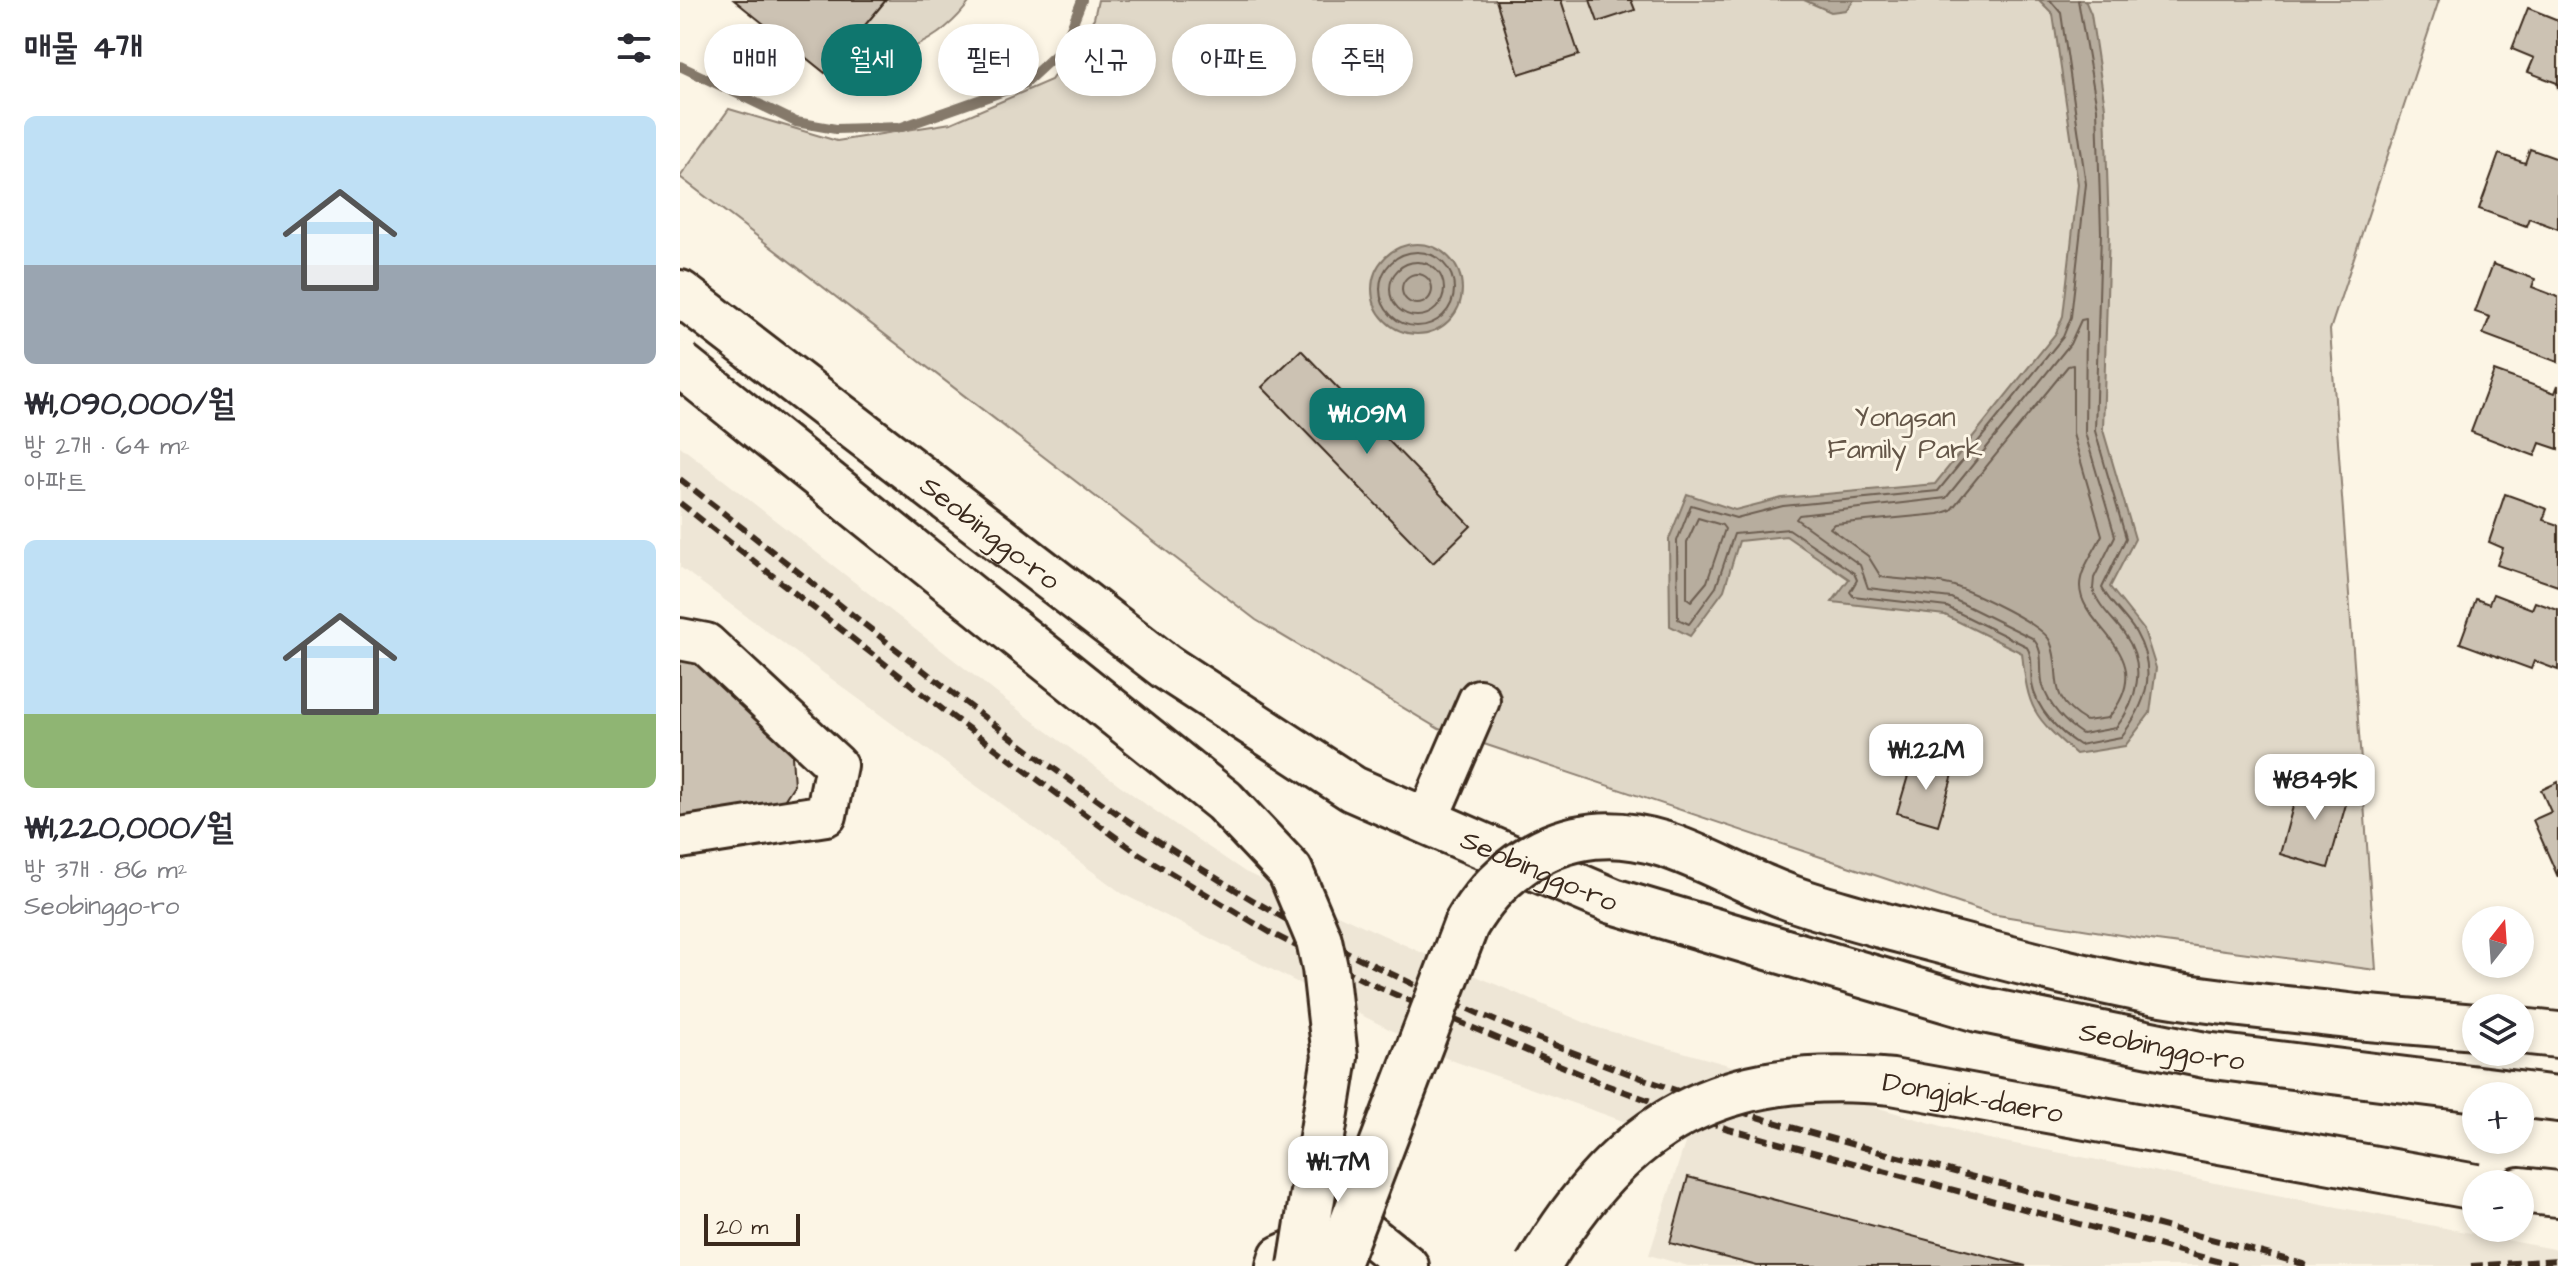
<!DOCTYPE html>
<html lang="ko">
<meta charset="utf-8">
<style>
body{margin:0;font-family:"Architects Daughter","Poor Story",sans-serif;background:#f7f7f7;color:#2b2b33;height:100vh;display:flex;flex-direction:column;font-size:30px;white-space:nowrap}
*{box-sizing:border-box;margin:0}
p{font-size:26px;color:#7c7c81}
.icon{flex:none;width:44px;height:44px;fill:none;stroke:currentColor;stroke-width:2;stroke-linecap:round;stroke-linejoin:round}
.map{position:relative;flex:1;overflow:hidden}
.details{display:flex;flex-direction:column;background:#fff;width:680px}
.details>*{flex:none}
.banner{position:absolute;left:24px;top:24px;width:760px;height:72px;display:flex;gap:16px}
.needle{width:52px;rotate:17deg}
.controls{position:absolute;left:1782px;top:906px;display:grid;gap:16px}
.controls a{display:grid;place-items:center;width:72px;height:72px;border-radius:50%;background:#fff;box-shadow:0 4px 12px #0003;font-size:40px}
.scale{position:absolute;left:24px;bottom:20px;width:96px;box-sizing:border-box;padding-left:8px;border:4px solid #3b2a1e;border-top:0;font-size:22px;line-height:28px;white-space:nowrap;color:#3b2a1e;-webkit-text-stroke:6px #fcf5e5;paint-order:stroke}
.price{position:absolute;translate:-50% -68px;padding:0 18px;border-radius:16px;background:#fff;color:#222;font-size:26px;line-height:52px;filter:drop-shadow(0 2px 4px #0008)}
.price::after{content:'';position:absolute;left:50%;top:48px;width:24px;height:18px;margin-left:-12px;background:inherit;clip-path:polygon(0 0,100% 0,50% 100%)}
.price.current{background:#0f766e;color:#fff}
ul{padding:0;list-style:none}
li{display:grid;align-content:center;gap:16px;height:424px;padding:0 24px}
li span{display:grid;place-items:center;height:248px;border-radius:12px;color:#555}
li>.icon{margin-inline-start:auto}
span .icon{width:144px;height:144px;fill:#fffc;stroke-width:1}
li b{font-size:34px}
h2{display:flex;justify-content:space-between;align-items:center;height:96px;padding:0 24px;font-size:34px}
.pill{padding:0 28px;border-radius:36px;background:#fff;box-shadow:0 4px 12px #0003;font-size:28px;line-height:72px}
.pill.current{background:#0f766e;color:#fff}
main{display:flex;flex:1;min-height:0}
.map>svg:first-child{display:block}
.built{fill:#eee6d6}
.green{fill:#e0d8c8;stroke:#8e8173;stroke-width:2}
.water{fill:#b7ad9e;stroke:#85796b;stroke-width:2}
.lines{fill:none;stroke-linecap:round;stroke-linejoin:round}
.shore{stroke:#6d5e51;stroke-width:2}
.stream{stroke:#85796b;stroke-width:10}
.building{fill:#ccc2b3;stroke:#3b2a1e;stroke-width:2}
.minor-casing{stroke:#3b2a1e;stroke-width:46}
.major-casing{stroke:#3b2a1e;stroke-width:50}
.minor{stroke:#fcf5e5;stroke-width:40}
.major{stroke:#fcf5e5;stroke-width:44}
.rail{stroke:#3b2a1e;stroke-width:6;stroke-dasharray:12 6;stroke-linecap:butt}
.major-bridge-casing{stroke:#3b2a1e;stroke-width:50;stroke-linecap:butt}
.major-bridge{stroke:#fcf5e5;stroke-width:44}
.labels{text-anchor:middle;stroke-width:6;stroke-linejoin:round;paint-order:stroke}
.park-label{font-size:28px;fill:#645648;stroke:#fcf5e5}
.street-label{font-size:28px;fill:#3b2a1e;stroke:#fcf5e5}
</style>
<main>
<section class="details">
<h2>매물 4개<svg class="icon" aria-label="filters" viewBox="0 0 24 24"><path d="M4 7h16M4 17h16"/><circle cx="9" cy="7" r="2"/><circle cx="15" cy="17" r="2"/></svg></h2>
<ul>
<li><span style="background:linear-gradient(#bfe0f5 60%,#9aa5b1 0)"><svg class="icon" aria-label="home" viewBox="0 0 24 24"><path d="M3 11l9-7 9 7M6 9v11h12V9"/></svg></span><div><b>₩1,090,000/월</b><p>방 2개 · 64 m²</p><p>아파트</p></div></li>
<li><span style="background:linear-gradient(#bfe0f5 70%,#8fb573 0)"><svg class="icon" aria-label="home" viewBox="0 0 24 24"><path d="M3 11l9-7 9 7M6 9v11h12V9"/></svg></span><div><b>₩1,220,000/월</b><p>방 3개 · 86 m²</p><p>Seobinggo-ro</p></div></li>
</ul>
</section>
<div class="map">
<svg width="1878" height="1266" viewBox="0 0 1878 1266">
<rect width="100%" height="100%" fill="#fcf5e5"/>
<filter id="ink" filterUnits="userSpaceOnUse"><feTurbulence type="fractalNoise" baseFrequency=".0125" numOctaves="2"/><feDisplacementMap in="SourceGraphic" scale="16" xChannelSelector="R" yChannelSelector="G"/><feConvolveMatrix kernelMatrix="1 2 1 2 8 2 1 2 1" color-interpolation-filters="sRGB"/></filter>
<g filter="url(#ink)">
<polygon class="built" points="0,446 333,706 468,806 565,872 738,951 915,1027 1304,1138 1878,1250 1878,1266 1008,1266 969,1255 1005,1143 768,1059 443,894 0,567"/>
<g class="green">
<path d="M206 0H291C260 44 211 63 158 58Z"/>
<polygon points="418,0 1759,0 1650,330 1696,970 1477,941 1311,914 759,729 576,620 0,177 49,109 157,141 271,123 371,80 414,18"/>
</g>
<g class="water">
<polygon points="1124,0 1174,0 1166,10 1151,12"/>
<path d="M1359 0H1405L1411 14 1425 107 1429 231 1423 430 1455 539 1430 587 1464 630 1476 668 1470 713 1445 746 1396 754C1353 716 1348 710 1342 653L1265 615 1152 602 1169 579 1106 536 1059 541 1044 590 1010 636 990 626 989 539 1007 494 1055 510 1102 498 1255 484 1376 333 1383 316 1398 184 1373 14Z"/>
<circle cx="737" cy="289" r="45"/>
</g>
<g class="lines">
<g class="shore">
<path d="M1370 0 1381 13 1406 184 1391 317 1383 337 1258 491 1103 506 1056 518 1011 505 997 541 998 619 1009 624 1036 587 1054 534 1109 529 1174 573 1177 580 1170 592 1173 596 1267 607 1346 646C1354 656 1350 671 1352 684 1356 709 1379 732 1399 745L1441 737C1466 705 1478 672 1456 633 1447 617 1431 605 1422 588L1446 538 1415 431 1421 232 1417 108 1398 0"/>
<circle cx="737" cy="289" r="37"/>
<circle cx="737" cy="289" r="27"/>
<circle cx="737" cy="289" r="15"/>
<path d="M1406 319 1405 433 1435 536 1414 578 1413 589C1418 607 1435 620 1445 635 1467 666 1457 701 1436 728L1402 734C1385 723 1369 706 1363 686 1358 669 1366 651 1352 638L1271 598 1188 588 1180 565 1116 519 1119 515 1266 498 1390 344 1401 320Z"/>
<path d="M1393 365V434L1422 535C1415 551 1400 569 1400 586 1400 629 1482 654 1428 718L1406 721C1363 696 1384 674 1370 641 1362 624 1294 593 1274 586 1252 579 1224 581 1201 577L1188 556 1150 528 1154 524 1259 514 1271 510 1388 366Z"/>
<polygon points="1018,518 1042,525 1045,529 1027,582 1011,601 1007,598 1007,542"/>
</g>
<polyline class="stream" points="0,66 116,122 156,129 222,127 344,84 383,48 402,0"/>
</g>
<g class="building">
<polygon points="54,0 206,0 145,73"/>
<polygon points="816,0 881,0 899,55 839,74"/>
<polygon points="910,0 951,0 955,10 918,22"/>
<polygon points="1848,8 1878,20 1878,89 1877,83 1848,72 1854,58 1832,49"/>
<polygon points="1850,149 1878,159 1878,229 1849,218 1846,226 1799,209 1819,154 1845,163"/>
<polygon points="1813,264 1855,279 1852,287 1878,297 1878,362 1803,334 1810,317 1795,312"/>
<polygon points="621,350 791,526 753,563 582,387"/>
<polygon points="1814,371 1875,393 1878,385 1878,449 1860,443 1855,456 1791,432"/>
<polygon points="1825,494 1867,509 1863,520 1878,525 1878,586 1817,565 1823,548 1809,542"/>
<polygon points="1813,594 1852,609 1855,602 1878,610 1878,670 1854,661 1851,669 1780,643 1796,599 1809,604"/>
<polygon points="0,654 21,655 111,741 114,785 101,805 0,820"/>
<polygon points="1233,759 1274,771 1258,825 1217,813"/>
<polygon points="1621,777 1670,790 1648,868 1600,854"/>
<polygon points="1878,782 1878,877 1853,820 1871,812 1861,790"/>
<polygon points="1008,1177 1346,1266 1077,1266 990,1243"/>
</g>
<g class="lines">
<g class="minor-casing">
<g id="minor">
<polyline points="0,639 26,644 156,765 146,815 0,838"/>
<polyline points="747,820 799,700"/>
<polyline points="597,1266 600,1256 643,1237 688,1234 728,1266"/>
</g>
</g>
<g class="major-casing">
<g id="major">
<path id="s1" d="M0 293 486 667 673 789 822 854 933 901 1298 1009 1525 1055 1878 1099"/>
<polyline points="1676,1017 1796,1027"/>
<polyline points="1840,1031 1878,1035"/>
<polyline points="1840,1190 1878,1194"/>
</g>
</g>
<use href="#minor" class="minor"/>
<use href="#major" class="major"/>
<g class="rail">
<path d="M0 479C221 650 441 842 693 965 827 1030 971 1086 1114 1128 1285 1177 1459 1218 1630 1266"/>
<polyline points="0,503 266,712 456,852 591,933 691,984 926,1085 1048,1129 1555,1266"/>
<polyline points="1791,1266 1878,1260"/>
</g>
<g class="major-bridge-casing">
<g id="major-bridge">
<polyline points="0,364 544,801 610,871 639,940 645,968 655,1057 621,1266"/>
<path d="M656 1266 786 925C813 878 858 842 914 836 976 829 1032 866 1086 888 1122 904 1163 914 1201 925 1288 948 1383 974 1471 991 1538 1004 1608 1008 1676 1017"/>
<path id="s2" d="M858 1266C944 1120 1042 1066 1212 1082L1796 1187"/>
</g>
</g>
<use href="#major-bridge" class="major-bridge"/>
</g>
</g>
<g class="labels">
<g class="park-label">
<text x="1225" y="426">Yongsan<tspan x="1225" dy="32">Family Park</tspan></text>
</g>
<g class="street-label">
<text dy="10" stroke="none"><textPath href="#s1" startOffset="392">Seobinggo-ro</textPath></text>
<text dy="10" stroke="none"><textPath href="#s1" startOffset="1040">Seobinggo-ro</textPath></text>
<text dy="10" stroke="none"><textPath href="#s1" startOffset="1688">Seobinggo-ro</textPath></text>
<text dy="10" stroke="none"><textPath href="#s2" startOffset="510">Dongjak-daero</textPath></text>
</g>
</g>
</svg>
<div class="controls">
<a><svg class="needle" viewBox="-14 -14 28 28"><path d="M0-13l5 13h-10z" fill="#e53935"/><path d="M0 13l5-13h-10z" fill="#7c7c81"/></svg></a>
<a><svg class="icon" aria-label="layers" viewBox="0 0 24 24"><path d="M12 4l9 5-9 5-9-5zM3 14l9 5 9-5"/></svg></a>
<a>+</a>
<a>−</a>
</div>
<div class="scale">20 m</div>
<b class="price current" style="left:687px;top:456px">₩1.09M</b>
<b class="price" style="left:1246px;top:792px">₩1.22M</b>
<b class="price" style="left:1635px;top:822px">₩849K</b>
<b class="price" style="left:658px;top:1204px">₩1.7M</b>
<div class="banner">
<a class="pill">매매</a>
<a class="pill current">월세</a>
<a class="pill">필터</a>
<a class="pill">신규</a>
<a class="pill">아파트</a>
<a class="pill">주택</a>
</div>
</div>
</main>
